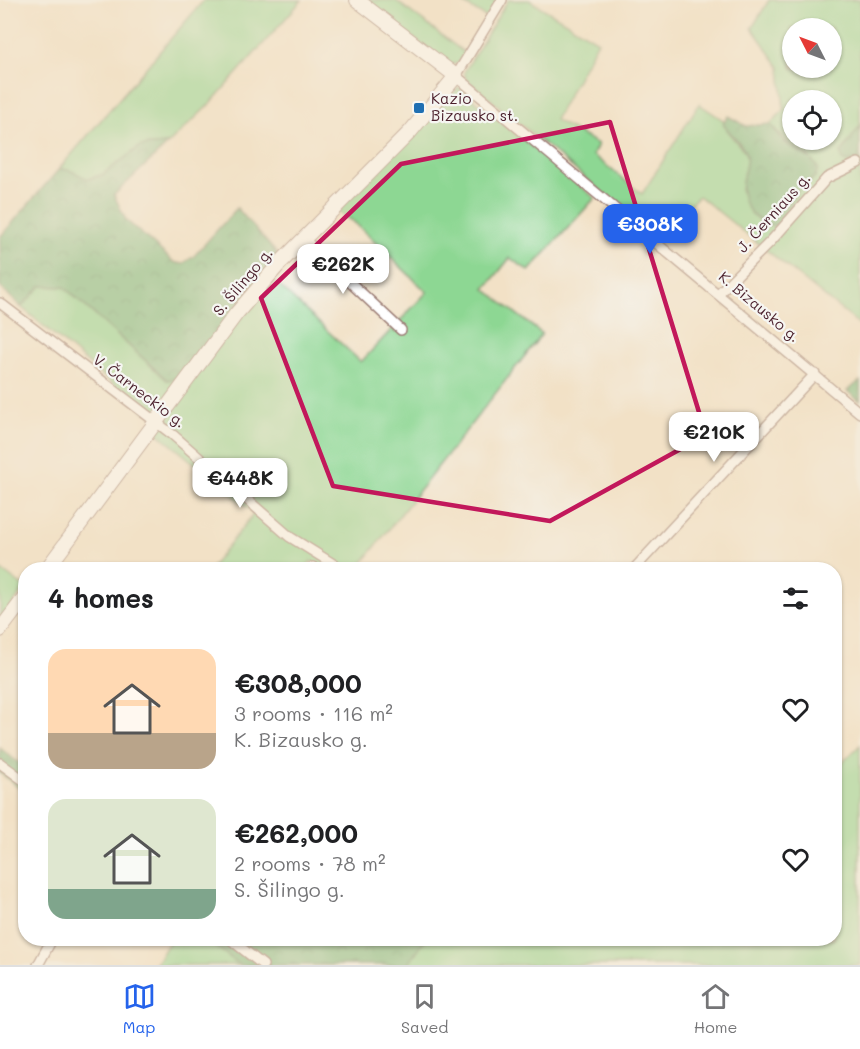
<!DOCTYPE html>
<meta charset="utf-8">
<style>
body{margin:0;font-family:Mali,sans-serif;background:#f6f6f6;color:#202124;height:100vh;display:flex;flex-direction:column;font-size:22px;white-space:nowrap}
*{box-sizing:border-box;margin:0}
p{font-size:20px;color:#757577}
.icon{flex:none;width:33px;height:33px;fill:none;stroke:currentColor;stroke-width:2;stroke-linecap:round;stroke-linejoin:round}
.map{position:relative;flex:1;overflow:hidden}
.drawer{position:absolute;left:18px;top:562px;width:824px;height:384px;display:flex;flex-direction:column;background:#fff;border-radius:24px;box-shadow:0 2px 4px #0004}
.drawer>*{flex:none}
.needle{width:39px;rotate:312deg}
.buttons{position:absolute;left:782px;top:18px;display:grid;gap:12px}
.buttons a{display:grid;place-items:center;width:60px;height:60px;border-radius:50%;background:#fff;box-shadow:0 2px 4px #0004;font-size:30px}
.price{position:absolute;translate:-50% -51px;padding:0 14px;border-radius:12px;background:#fff;color:#222;font-size:20px;line-height:39px;filter:drop-shadow(0 2px 3px #0008)}
.price::after{content:'';position:absolute;left:50%;top:36px;width:18px;height:14px;margin-left:-9px;background:inherit;clip-path:polygon(0 0,100% 0,50% 100%)}
.price.active{background:#2563eb;color:#fff}
ul{padding:0;list-style:none}
li{display:flex;align-items:center;gap:18px;height:150px;padding:0 30px}
li span{display:grid;place-items:center;flex:none;width:168px;height:120px;border-radius:18px;color:#555}
li>.icon{margin-inline-start:auto}
span .icon{width:72px;height:72px;fill:#fffc;stroke-width:1}
li b{font-size:26px}
h2{display:flex;justify-content:space-between;align-items:center;height:72px;padding:0 30px;font-size:26px}
.dock{display:flex;justify-content:space-around;align-items:center;height:84px;border-top:2px solid #e0e0e0;background:#fff;font-size:16px;color:#757577}
.dock a{display:grid;justify-items:center;gap:3px}
.dock .active{color:#2563eb}
.map>svg:first-child{display:block}
.grass{fill:#8dd793;stroke:#6c7b5f;stroke-width:1.5;fill-rule:evenodd}
.forest{fill:url(#forest-crowns);stroke:#5e6c54;stroke-width:1.5}
.lines{fill:none;stroke-linecap:round;stroke-linejoin:round}
.street-casing{stroke:#9e8078;stroke-width:12}
.secondary-casing{stroke:#9e8078;stroke-width:16}
.street{stroke:#fff;stroke-width:9}
.secondary{stroke:#fff;stroke-width:14}
.marked{fill:none;stroke:#c2185b;stroke-width:4.5;stroke-linejoin:round}
.poi-dot{fill:#1f6fb2;stroke:#f6f6f2;stroke-width:2}
.labels{text-anchor:middle;stroke-width:4.5;stroke-linejoin:round;paint-order:stroke}
.poi-label{font-size:15px;fill:#4a1f2b;stroke:#f6f6f2;text-anchor:start}
.street-label{font-size:15px;fill:#4a1f2b;stroke:#f6f6f2}
</style>
<div class="map">
<svg width="860" height="965" viewBox="0 0 860 965">
<defs>
<pattern id="forest-crowns" width="20" height="18" patternUnits="userSpaceOnUse" patternTransform="scale(1.5)"><rect width="20" height="18" fill="#72b87d"/><path d="M2 6a3 3 0 1 1 6 0M12 15a3 3 0 1 1 6 0" fill="none" stroke="#609567"/></pattern>
</defs>
<rect width="100%" height="100%" fill="#f6f6f2"/>
<filter id="ink" filterUnits="userSpaceOnUse"><feTurbulence type="fractalNoise" baseFrequency=".0167" numOctaves="2"/><feDisplacementMap in="SourceGraphic" scale="12" xChannelSelector="R" yChannelSelector="G"/><feConvolveMatrix kernelMatrix="1 2 1 2 8 2 1 2 1" color-interpolation-filters="sRGB"/></filter>
<filter id="wash" filterUnits="userSpaceOnUse"><feTurbulence type="fractalNoise" baseFrequency=".008" numOctaves="4" result="noise"/><feDisplacementMap in="SourceGraphic" scale="24" xChannelSelector="R" yChannelSelector="G"/><feGaussianBlur stdDeviation="1.35" result="paint"/><feColorMatrix in="noise" values="0 0 0 0 0 0 0 0 0 0 0 0 0 0 0 0 0 1.4 0 .05"/><feComposite in="paint" operator="in"/></filter>
<g filter="url(#wash)">
<rect width="100%" height="100%" fill="#f2e1c6"/>
<g class="grass">
<polygon points="204,0 302,0 209,105 168,144 141,146 102,175 87,179 69,170 59,169"/>
<polygon points="363,0 395,0 466,54 460,63 449,65"/>
<polygon points="458,0 497,0 487,18"/>
<path d="M508 0H529L598 41 555 120 598 144 593 155 642 194 699 104 723 120 728 132 745 152 747 159 741 189 747 203 778 225 799 188 811 181 816 173 804 154 793 149 770 124 784 110 780 67 752 28 769 0H860V126L841 153 860 159V325L699 196 655 236 466 79 464 72ZM792 28H831V68H792ZM792 100H831V140H792Z"/>
<polygon points="459,87 595,198 529,271 510,258 485,289 542,334 357,570 322,570 311,561 304,570 209,570 254,513 155,431 245,311 273,280 361,362 427,292 354,222 337,211"/>
<polygon points="41,286 64,287 167,380 181,378 155,413 146,412 21,307"/>
<polygon points="0,569 25,588 1,620 0,620"/>
<polygon points="860,745 860,965 407,965 426,939 834,939 834,771"/>
<polygon points="171,939 206,939 240,965 155,965"/>
</g>
<g class="forest">
<path d="M728 116 746 126 770 124 787 144 809 157 818 168 815 177 799 188 778 225C759 227 743 209 742 190 740 179 749 163 746 154 742 143 730 134 723 124Z"/>
<polygon points="860,126 860,159 847,162 842,160 841,153"/>
<polygon points="168,144 114,195 126,220 174,262 182,264 194,256 237,208 279,256 181,378 167,380 64,287 41,286 21,307 0,287 0,237 59,169 69,170 88,179 102,175 141,146"/>
<polygon points="860,381 860,401 847,391"/>
<polygon points="0,748 25,768 25,793 0,773"/>
<polygon points="206,939 426,939 407,965 240,965"/>
</g>
</g>
<g filter="url(#ink)">
<g class="lines">
<g class="street-casing">
<g id="street">
<polyline points="502,0 456,76 860,413"/>
<polyline points="304,239 401,330"/>
<polyline points="718,294 771,241 827,178 858,163"/>
<polyline points="0,303 173,435 290,537 343,570"/>
<polyline points="311,570 313,567"/>
<polyline points="633,570 815,374"/>
<polyline points="0,763 26,782"/>
<polyline points="230,939 263,965"/>
<polyline points="38,965 52,939"/>
</g>
</g>
<g class="secondary-casing">
<g id="secondary">
<polyline points="46,570 236,314 280,263 410,132 456,76 357,0"/>
<polyline points="0,630 26,596"/>
</g>
</g>
<use href="#street" class="street"/>
<use href="#secondary" class="secondary"/>
</g>
</g>
<path d="M0 0H860V965H0ZM610 122 706 435 550 521 333 486 261 298 401 164Z" fill="#f2e1c6" fill-opacity=".55" fill-rule="evenodd"/>
<path class="marked" d="M610 122 706 435 550 521 333 486 261 298 401 164Z"/>
<rect class="poi-dot" x="413" y="102" width="12" height="12" rx="3"/>
<g class="labels">
<g class="poi-label">
<text x="431" y="104">Kazio<tspan x="431" dy="17">Bizausko st.</tspan></text>
</g>
<g class="street-label">
<text transform="translate(774 213) rotate(-48)" y="5">J. Černiaus g.</text>
<text transform="translate(243 282) rotate(-50)" y="5">S. Šilingo g.</text>
<text transform="translate(759 307) rotate(40)" y="5">K. Bizausko g.</text>
<text transform="translate(139 391) rotate(37)" y="5">V. Čarneckio g.</text>
</g>
</g>
</svg>
<div class="buttons">
<a><svg class="needle" viewBox="-14 -14 28 28"><path d="M0-13l5 13h-10z" fill="#e53935"/><path d="M0 13l5-13h-10z" fill="#757577"/></svg></a>
<a><svg class="icon" aria-label="locate" viewBox="0 0 24 24"><circle cx="12" cy="12" r="6"/><path d="M12 2v4M12 18v4M2 12h4M18 12h4"/></svg></a>
</div>
<b class="price active" style="left:650px;top:255px">€308K</b>
<b class="price" style="left:343px;top:295px">€262K</b>
<b class="price" style="left:714px;top:463px">€210K</b>
<b class="price" style="left:240px;top:509px">€448K</b>
<section class="drawer">
<h2>4 homes<svg class="icon" aria-label="filters" viewBox="0 0 24 24"><path d="M4 7h16M4 17h16"/><circle cx="9" cy="7" r="2"/><circle cx="15" cy="17" r="2"/></svg></h2>
<ul>
<li><span style="background:linear-gradient(#ffd9b3 70%,#b9a48a 0)"><svg class="icon" aria-label="home" viewBox="0 0 24 24"><path d="M3 11l9-7 9 7M6 9v11h12V9"/></svg></span><div><b>€308,000</b><p>3 rooms · 116 m²</p><p>K. Bizausko g.</p></div><svg class="icon" aria-label="heart" viewBox="0 0 24 24"><path d="M12 20l-8-8c-3-5 5-10 8-4 3-6 11-1 8 4z"/></svg></li>
<li><span style="background:linear-gradient(#dfe7d0 75%,#7fa58c 0)"><svg class="icon" aria-label="home" viewBox="0 0 24 24"><path d="M3 11l9-7 9 7M6 9v11h12V9"/></svg></span><div><b>€262,000</b><p>2 rooms · 78 m²</p><p>S. Šilingo g.</p></div><svg class="icon" aria-label="heart" viewBox="0 0 24 24"><path d="M12 20l-8-8c-3-5 5-10 8-4 3-6 11-1 8 4z"/></svg></li>
</ul>
</section>
</div>
<nav class="dock">
<a class="active"><svg class="icon" aria-label="map" viewBox="0 0 24 24"><path d="M3 6l6-2 6 2 6-2v14l-6 2-6-2-6 2zM9 4v14M15 6v14"/></svg>Map</a>
<a><svg class="icon" aria-label="saved" viewBox="0 0 24 24"><path d="M7 4h10v16l-5-4-5 4z"/></svg>Saved</a>
<a><svg class="icon" aria-label="home" viewBox="0 0 24 24"><path d="M3 11l9-7 9 7M6 9v11h12V9"/></svg>Home</a>
</nav>
